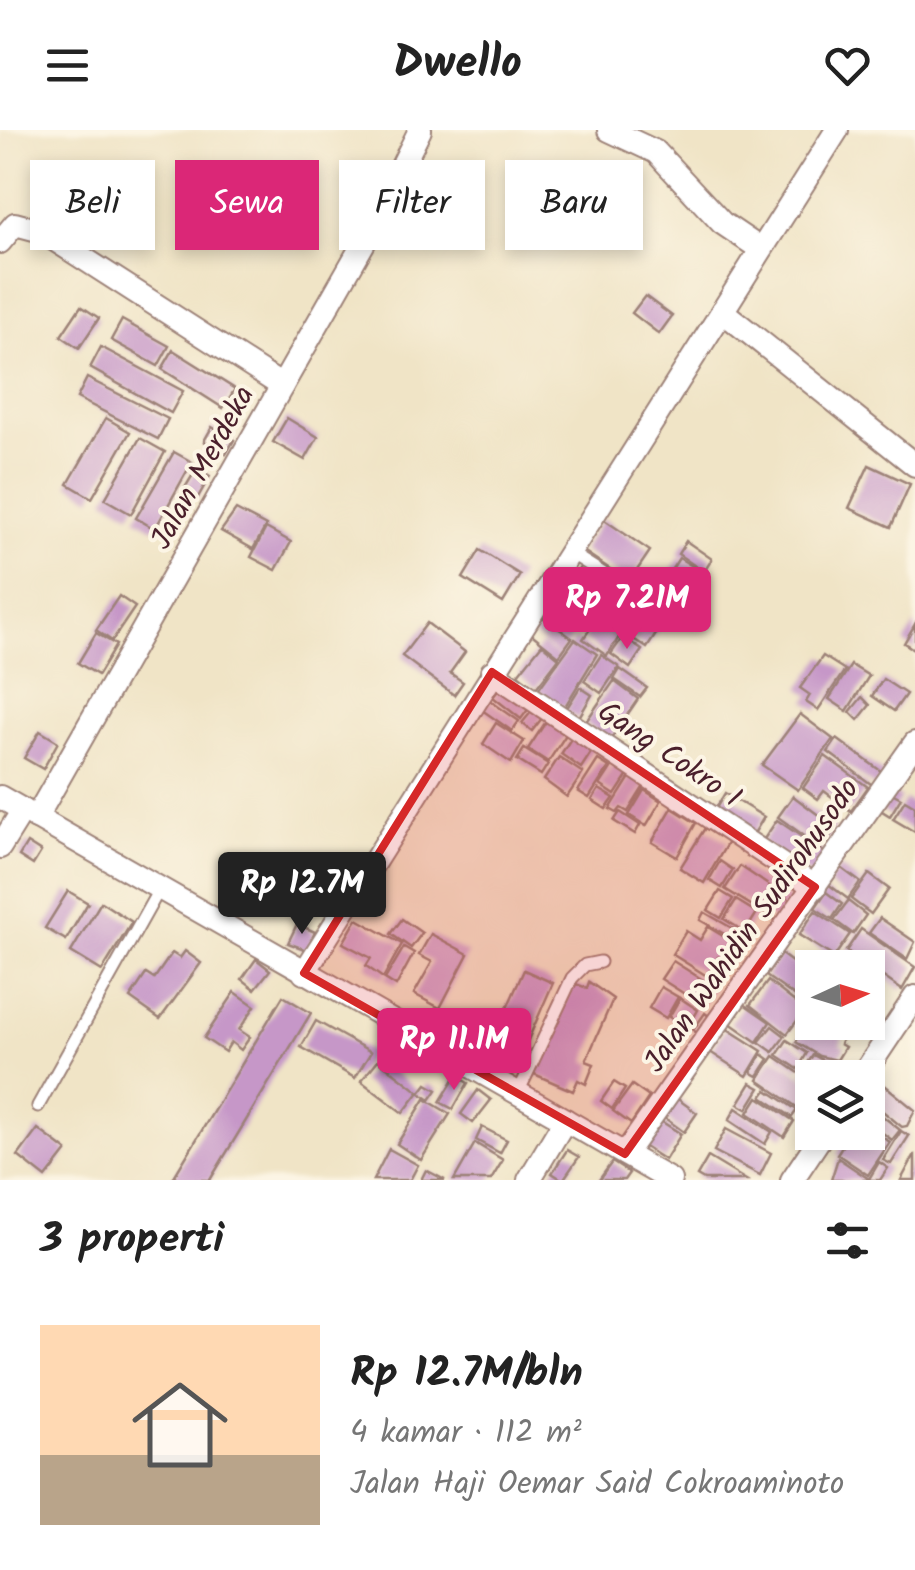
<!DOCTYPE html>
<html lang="id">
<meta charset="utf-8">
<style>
body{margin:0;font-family:Kalam,sans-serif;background:#f2f2f2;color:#222;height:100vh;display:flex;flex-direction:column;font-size:38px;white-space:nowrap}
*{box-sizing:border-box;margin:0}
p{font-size:32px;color:#767676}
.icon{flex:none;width:55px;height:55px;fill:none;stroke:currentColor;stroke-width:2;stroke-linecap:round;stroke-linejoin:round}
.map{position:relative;height:1050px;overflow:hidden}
.panel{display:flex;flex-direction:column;background:#fff;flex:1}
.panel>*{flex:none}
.hud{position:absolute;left:30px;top:30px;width:855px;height:90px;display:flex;gap:20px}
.needle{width:65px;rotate:86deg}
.controls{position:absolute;left:795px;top:820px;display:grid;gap:20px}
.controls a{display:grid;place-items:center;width:90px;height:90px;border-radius:0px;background:#fff;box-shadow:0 5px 15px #0003;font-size:50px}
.price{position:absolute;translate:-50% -85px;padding:0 22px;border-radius:10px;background:#db2777;color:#fff;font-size:32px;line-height:65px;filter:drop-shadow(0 2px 5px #0008)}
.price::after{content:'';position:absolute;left:50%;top:60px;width:30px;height:22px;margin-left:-15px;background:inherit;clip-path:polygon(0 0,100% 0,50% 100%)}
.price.current{background:#222;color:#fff}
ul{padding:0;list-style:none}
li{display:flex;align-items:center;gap:30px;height:250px;padding:0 40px}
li+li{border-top:2px solid #e0e0e0}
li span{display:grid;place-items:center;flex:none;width:280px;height:200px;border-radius:0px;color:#555}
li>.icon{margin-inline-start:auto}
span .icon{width:120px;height:120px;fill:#fffc;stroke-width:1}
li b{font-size:42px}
h2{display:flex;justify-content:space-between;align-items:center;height:120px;padding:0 40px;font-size:42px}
.chip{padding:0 35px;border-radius:0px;background:#fff;box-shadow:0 5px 15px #0003;font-size:35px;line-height:90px}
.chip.current{background:#db2777;color:#fff}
header{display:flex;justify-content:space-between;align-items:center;height:130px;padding:0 40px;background:#fff;font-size:45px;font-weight:700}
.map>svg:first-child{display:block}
.building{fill:#c697c8}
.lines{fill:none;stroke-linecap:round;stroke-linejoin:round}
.lane-casing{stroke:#9d8278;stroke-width:15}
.street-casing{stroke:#9d8278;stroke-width:26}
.lane{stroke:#fff;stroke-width:11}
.street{stroke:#fff;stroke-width:22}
.marked{fill:#d62828;fill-opacity:0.2;stroke:#d62828;stroke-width:8;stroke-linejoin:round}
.labels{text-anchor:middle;stroke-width:8;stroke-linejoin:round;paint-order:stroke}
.street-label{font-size:30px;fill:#4a1f2b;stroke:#fcf5e5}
</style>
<header><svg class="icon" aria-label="menu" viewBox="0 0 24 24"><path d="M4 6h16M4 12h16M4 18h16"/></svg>Dwello<svg class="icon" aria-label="heart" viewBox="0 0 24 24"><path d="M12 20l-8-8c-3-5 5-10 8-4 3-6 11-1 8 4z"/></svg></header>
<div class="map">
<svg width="915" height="1050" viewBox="0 0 915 1050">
<rect width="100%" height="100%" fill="#fcf5e5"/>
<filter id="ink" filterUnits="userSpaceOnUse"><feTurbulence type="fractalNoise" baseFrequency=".01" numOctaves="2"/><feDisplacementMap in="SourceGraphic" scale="20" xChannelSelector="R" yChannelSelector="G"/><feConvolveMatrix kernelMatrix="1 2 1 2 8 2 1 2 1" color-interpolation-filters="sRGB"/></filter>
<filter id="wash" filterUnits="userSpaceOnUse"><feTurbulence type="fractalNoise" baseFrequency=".0048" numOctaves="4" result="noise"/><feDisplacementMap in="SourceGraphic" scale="40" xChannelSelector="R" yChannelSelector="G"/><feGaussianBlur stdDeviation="2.25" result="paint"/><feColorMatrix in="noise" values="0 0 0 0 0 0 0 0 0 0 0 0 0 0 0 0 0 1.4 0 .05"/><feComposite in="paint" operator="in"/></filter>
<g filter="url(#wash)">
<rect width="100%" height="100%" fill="#f0e4c6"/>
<g id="blocks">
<g class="building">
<polygon points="645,166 672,186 659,204 632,183"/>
<polygon points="81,176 99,188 79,218 61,206"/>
<polygon points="122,190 169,216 158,236 111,210"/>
<polygon points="101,217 183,261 171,283 90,238"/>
<polygon points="173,220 235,259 223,278 162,239"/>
<polygon points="87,248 168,289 158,309 77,268"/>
<polygon points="106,288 130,302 92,368 68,354"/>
<polygon points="287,288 318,307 305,330 273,312"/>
<polygon points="212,297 234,310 226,324 204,311"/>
<polygon points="140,308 165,322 131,384 105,369"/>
<polygon points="174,322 192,332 155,399 136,388"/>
<polygon points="869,335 910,354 891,397 849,378"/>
<polygon points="197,338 210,346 197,369 183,361"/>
<polygon points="236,380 266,396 253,419 221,401"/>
<polygon points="603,389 650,421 629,452 582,420"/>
<polygon points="266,398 291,412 276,440 251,427"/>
<polygon points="686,411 712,429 704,442 678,424"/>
<polygon points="480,420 520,445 503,473 463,448"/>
<polygon points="679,428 699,440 681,469 661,456"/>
<polygon points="581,436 614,460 598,484 564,460"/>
<polygon points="119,466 135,477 112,511 96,500"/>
<polygon points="609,472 635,482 607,526 583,509"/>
<polygon points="663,473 674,479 666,493 656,487"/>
<polygon points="642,481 662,495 647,518 626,504"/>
<polygon points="541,486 572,508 559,526 529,502"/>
<polygon points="427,493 465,522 450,543 463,552 454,565 402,526"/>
<polygon points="915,494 915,520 904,513"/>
<polygon points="96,503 116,515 98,545 78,533"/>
<polygon points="623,507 642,520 630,538 611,524"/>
<polygon points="575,509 597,524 564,578 538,560"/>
<polygon points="542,514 559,528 536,558 518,544"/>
<polygon points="601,525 619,537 601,563 584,551"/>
<polygon points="823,526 845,540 818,580 806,572 810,565 800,558"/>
<polygon points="851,535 869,546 847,581 829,569"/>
<polygon points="620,539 647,558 640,567 614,549"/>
<polygon points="883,549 906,564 894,581 872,566"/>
<polygon points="614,551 638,569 610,610 585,593"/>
<polygon points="504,553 532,574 521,589 493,567"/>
<polygon points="580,557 592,565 578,589 565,581"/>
<polygon points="862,567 870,575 858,590 850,582"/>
<polygon points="489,570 519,591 512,601 482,580"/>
<polygon points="537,575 546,583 532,601 522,593"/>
<polygon points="800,584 833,609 798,660 762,635"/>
<polygon points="549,587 569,600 548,632 528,619"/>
<polygon points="496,593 524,611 511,633 483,614"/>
<polygon points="40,601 58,612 43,639 24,628"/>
<polygon points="574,604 594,618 581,638 561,624"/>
<polygon points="837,609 885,644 875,657 828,622"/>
<polygon points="524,619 548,634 541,645 517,630"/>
<polygon points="825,626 868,657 851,681 824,661 818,669 803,658"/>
<polygon points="559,627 583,643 567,667 544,650"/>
<polygon points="598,630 609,637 589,668 578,661"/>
<polygon points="615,632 630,642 615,665 600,655"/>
<polygon points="632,644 646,653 628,682 621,678 617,683 610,679"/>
<polygon points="599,659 614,668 606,679 592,670"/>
<polygon points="644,660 661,671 646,696 629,685"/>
<polygon points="890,662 901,668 890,686 879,679"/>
<polygon points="725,663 764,687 752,707 713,683"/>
<polygon points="793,666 836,698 821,718 778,687"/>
<polygon points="905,670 915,676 915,702 893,689"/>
<polygon points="672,678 696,693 677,727 652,712"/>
<polygon points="620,682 640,695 635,704 614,691"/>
<polygon points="777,690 827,724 812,746 762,712"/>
<polygon points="705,698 728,712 704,753 680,738"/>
<polygon points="27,713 41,722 33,735 19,726"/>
<polygon points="720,731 733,740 722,758 709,750"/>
<polygon points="740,736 792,771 779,792 765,784 774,770 764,783 725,759"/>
<polygon points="840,737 860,752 848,769 828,754"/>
<polygon points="869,744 889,759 871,784 851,769"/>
<polygon points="68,761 88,773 66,810 45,798"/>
<polygon points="720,761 733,769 721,788 708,780"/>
<polygon points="826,762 842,774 832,789 815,778"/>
<polygon points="736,770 757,783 745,802 724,789"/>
<polygon points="848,771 866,785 853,804 834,790"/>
<polygon points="101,772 132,792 102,841 71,822"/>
<polygon points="815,781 850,804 834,827 799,805"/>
<polygon points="704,782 744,805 740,813 700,790"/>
<polygon points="880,788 915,812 907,829 869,803"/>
<polygon points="357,789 402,814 383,848 366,836 371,828 343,813"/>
<polygon points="402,789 422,803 411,818 391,804"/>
<polygon points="297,794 315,802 307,820 288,813"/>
<polygon points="708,797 741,817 731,835 718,827 707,846 672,824 686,801 700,810"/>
<polygon points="861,799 915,837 902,860 846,821"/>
<polygon points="431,804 468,824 440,878 414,864 432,832 419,825"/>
<polygon points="404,817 414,823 396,856 385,849"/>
<polygon points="185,821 201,833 160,889 130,868 146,844 154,849 172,823 180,828"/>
<polygon points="781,824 812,847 812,868 807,875 766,846"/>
<polygon points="256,829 270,840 255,859 242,849"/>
<polygon points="673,831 714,857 702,875 661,849"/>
<polygon points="524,840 553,853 528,910 499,896"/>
<polygon points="768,851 805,880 787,904 750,875"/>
<polygon points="589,852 613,869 586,931 594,934 586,954 578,950 573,961 532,943 573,853 587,858"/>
<polygon points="661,857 678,867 666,888 649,878"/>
<polygon points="235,862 255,876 239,900 250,907 241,920 231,912 225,922 204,908"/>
<polygon points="283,866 311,883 210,1050 172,1050"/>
<polygon points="680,868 698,880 688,898 669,887"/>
<polygon points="744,874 770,892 757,912 730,893"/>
<polygon points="705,883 715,891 702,907 693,900"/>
<polygon points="812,883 812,892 839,892 834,902 843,908 840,914 845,917 837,930 819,926 796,912"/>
<polygon points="316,891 371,922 355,948 301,917"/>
<polygon points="772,896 785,906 773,922 759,912"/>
<polygon points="726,898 762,921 747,946 710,922"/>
<polygon points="787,910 807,923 798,939 777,925"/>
<polygon points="762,924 769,929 758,946 751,942"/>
<polygon points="813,925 837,938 833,944 838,948 812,949 802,942"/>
<polygon points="774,926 812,952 812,962 801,980 758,950"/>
<polygon points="378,930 419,962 403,983 361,951"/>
<polygon points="456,946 468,953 453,979 440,972"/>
<polygon points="614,952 625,959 612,979 601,971"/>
<polygon points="881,952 915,980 907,996 902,997 868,969"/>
<polygon points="751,953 760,958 747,979 738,974"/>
<polygon points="427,954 437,960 430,970 420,963"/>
<polygon points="632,955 649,967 631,994 613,981"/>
<polygon points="478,960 491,970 473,993 461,984"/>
<polygon points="767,960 797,980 792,987 762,967"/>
<polygon points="675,967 697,983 684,1002 662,986"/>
<polygon points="758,967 794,991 784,1007 748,983"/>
<polygon points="425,969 450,984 421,1030 397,1014"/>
<polygon points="736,978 772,1002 765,1014 729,990"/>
<polygon points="880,984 900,1000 892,1010 872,995"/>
<polygon points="656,988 681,1004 665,1030 640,1014"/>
<polygon points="482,997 507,1010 500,1023 476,1010"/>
<polygon points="38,999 67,1021 46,1048 18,1026"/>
<polygon points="726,999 771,1023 760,1045 714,1021"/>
<polygon points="871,1000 890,1012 868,1045 837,1024 849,1005 862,1013"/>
<polygon points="901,1001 909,1006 891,1034 883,1030"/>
<polygon points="475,1013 503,1030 491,1050 454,1050"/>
<polygon points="389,1019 418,1035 410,1050 373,1050"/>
<polygon points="567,1020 579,1027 563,1050 552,1043"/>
<polygon points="915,1024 915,1050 901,1050"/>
<polygon points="708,1027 746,1050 704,1050 697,1046"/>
<polygon points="838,1028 869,1049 879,1032 888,1038 880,1050 831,1050"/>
<polygon points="612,1032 629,1043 624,1050 599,1050"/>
<polygon points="426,1040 445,1050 421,1050"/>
</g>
</g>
</g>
<g filter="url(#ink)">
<use href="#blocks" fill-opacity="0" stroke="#9d8278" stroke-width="2.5"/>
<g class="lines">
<g class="lane-casing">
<g id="lane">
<polyline points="569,422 656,477"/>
<polyline points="518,963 572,848 585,835 600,832"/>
<polyline points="38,976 160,758"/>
</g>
</g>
<g class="street-casing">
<g id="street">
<polyline points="609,0 656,22 722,93 759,118"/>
<polyline points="0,112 15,94 41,101 282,256 36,688"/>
<polyline points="722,181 915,335"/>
<polyline points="282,256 366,109 420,0"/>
<polyline points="492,542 815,757"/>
<polyline points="0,667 670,1050"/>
<polyline points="0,717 23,680"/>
<polyline points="304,843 837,0"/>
<polyline points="861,948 915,867"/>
<polyline points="625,1024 915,613"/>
<polyline points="529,1050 565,990"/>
<polyline points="792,1050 824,1002"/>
</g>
</g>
<use href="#lane" class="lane"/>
<use href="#street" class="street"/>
</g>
</g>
<path class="marked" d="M492 542 815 757 625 1024 304 843Z"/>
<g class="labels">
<g class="street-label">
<text transform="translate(202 337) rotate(-61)" y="10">Jalan Merdeka</text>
<text transform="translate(670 624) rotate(34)" y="10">Gang Cokro I</text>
<text transform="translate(751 795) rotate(-55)" y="10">Jalan Wahidin Sudirohusodo</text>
</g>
</g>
</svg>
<div class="controls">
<a><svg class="needle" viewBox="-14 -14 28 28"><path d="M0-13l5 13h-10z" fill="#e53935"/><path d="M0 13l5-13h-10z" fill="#767676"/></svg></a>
<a><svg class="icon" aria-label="layers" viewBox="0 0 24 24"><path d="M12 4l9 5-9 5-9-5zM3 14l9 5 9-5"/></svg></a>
</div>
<b class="price" style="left:627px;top:522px">Rp 7.21M</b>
<b class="price current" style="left:302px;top:807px">Rp 12.7M</b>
<b class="price" style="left:454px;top:963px">Rp 11.1M</b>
<div class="hud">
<a class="chip">Beli</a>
<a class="chip current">Sewa</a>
<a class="chip">Filter</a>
<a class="chip">Baru</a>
</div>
</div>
<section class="panel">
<h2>3 properti<svg class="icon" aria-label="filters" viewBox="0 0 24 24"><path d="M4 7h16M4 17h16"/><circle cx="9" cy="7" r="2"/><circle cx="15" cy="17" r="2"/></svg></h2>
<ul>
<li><span style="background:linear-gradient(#ffd9b3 65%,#b9a48a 0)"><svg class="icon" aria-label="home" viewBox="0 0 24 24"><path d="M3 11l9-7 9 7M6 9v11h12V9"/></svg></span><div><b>Rp 12.7M/bln</b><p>4 kamar · 112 m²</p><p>Jalan Haji Oemar Said Cokroaminoto</p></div></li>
</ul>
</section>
